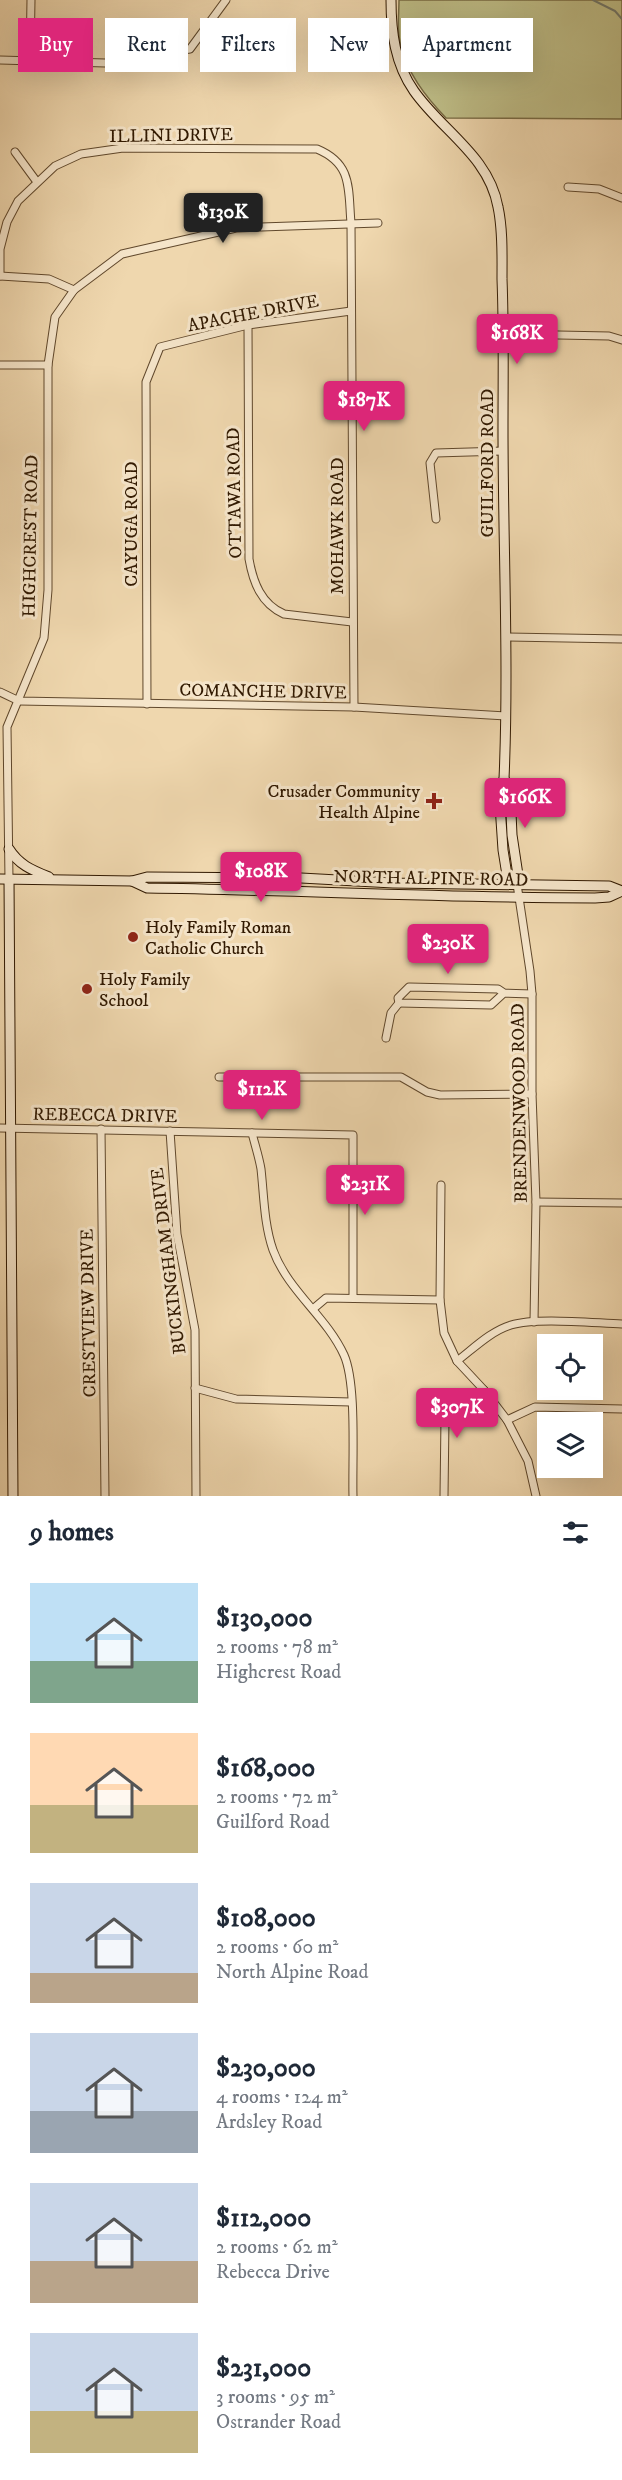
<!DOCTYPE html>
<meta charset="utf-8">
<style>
body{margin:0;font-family:"IM FELL DW Pica",serif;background:#f2f2f3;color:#1f2937;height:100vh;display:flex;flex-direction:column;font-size:22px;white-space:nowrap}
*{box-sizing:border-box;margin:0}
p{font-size:20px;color:#747a83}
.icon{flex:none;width:33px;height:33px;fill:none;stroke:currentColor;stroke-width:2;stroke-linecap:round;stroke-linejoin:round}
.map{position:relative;height:1496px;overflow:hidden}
.panel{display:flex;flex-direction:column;background:#fff;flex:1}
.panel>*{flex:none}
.hud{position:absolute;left:18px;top:18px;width:586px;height:54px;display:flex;gap:12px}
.buttons{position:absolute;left:537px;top:1334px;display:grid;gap:12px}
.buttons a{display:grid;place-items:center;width:66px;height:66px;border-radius:0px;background:#fff;box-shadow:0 6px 24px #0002;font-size:30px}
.price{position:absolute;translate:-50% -51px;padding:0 14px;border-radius:6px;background:#db2777;color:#fff;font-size:20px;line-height:39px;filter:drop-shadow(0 2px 3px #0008)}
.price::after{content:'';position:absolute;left:50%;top:36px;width:18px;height:14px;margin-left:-9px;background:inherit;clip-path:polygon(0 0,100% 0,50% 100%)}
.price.current{background:#222;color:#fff}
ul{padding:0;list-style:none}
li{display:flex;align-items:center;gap:18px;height:150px;padding:0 30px}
li span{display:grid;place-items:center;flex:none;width:168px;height:120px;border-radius:0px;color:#555}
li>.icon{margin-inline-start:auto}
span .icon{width:72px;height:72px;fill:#fffc;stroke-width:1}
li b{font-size:26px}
h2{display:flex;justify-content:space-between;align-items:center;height:72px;padding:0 30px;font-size:26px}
.chip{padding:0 21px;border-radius:0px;background:#fff;box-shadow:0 6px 24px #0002;font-size:21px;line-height:54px}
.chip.current{background:#db2777;color:#fff}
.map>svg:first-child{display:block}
.green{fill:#bebd87;stroke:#786b44;stroke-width:1.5}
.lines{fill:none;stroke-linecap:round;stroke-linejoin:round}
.stream{stroke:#71786b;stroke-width:2}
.street-casing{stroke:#60482c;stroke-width:9}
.secondary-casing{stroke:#311901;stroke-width:11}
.street{stroke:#f5e5ca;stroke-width:7}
.secondary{stroke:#f5e5ca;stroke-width:9}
.poi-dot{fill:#8f2418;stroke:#f5e5ca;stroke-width:2}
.labels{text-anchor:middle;stroke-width:6;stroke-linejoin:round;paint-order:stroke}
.street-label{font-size:18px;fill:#311901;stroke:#f5e5ca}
.poi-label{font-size:18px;fill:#311901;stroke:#f5e5ca;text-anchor:start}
</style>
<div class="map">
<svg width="622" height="1496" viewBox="0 0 622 1496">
<rect width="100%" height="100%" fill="#efd7ae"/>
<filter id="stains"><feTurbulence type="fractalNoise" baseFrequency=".00333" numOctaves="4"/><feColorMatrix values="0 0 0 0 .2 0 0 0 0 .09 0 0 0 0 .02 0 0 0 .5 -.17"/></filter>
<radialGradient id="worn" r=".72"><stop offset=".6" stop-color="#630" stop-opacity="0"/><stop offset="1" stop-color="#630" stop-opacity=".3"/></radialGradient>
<path class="green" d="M399 0H622V119L446 118C426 97 406 72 400 42 397 29 399 13 399 0Z"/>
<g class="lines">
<polyline class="stream" points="593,0 615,11 622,19"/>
<g class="street-casing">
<g id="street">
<polyline points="0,60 140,64 170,52 190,49 226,0"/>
<polyline points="30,60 31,0"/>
<polyline points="15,152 37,182"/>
<polyline points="568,187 599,189 622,198"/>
<path d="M0 276V249L7 222 18 201 55 166 81 154 123 148 317 149C353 164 348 189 351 223L354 707"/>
<polyline points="0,276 49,279 74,290"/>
<path d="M248 325 249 559C253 582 261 604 284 614L352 622"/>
<polyline points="503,334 609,336 622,340"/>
<polyline points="0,365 48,365"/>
<polyline points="436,519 430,463 436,453 503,451"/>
<polyline points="507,637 622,639"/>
<polyline points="0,692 19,701 354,707 506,716"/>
<polyline points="147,704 146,382 160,347 248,325 351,311"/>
<polyline points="9,879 7,727 44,638 48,590 48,365 55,317 74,290 122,254 236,228 378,223"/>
<polyline points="517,884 530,971 532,994 532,1094 536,1202 534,1322"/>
<polyline points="504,993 491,1005 399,1003 398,998 409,987 498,989 504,993 532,994"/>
<polyline points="386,1038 391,1013 399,1003"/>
<polyline points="219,1077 401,1077 427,1092 440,1095 532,1094"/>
<polyline points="0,1128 353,1135 353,1298"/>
<polyline points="101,1129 105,1496"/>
<polyline points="170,1131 177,1234 195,1330 196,1496"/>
<path d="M252 1133C255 1145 259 1157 261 1169 264 1196 264 1224 273 1250 288 1291 326 1316 344 1355 357 1384 352 1461 353 1496"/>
<polyline points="441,1185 440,1300 444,1333 457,1361 484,1390 507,1420 528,1461 536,1496"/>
<polyline points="536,1202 622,1203"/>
<polyline points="313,1309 326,1298 440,1300"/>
<path d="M457 1361C474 1348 491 1331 511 1325 536 1317 593 1323 622 1324"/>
<polyline points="195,1388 236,1399 351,1402"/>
<polyline points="507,1420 535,1407 622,1409"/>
<polyline points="444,1496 445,1418 484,1390"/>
</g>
</g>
<g class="secondary-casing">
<g id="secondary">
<path d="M391 0C391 32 395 64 414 91 442 131 489 156 498 207 503 230 502 256 502 279 504 329 503 379 503 429 503 546 509 663 504 779L499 790 503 850 507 875 517 884"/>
<polyline points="504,779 510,790 512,835 518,875 517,884"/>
<path d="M9 849C19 865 32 870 49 877"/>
<polyline points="0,879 132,881 147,877 301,878 393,883 609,886 622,891"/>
<polyline points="9,879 13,1496"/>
<path d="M132 881 147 888C296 890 446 898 595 898L609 897 622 891"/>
</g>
</g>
<use href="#street" class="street"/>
<use href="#secondary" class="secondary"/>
</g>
<g class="poi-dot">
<path d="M431 792h6v6h6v6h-6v6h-6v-6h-6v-6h6z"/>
<circle cx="133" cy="937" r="6"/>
<circle cx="87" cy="989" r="6"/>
</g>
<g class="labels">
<g class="street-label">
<text transform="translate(171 135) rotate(-1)" y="6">ILLINI DRIVE</text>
<text transform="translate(253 313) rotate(-11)" y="6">APACHE DRIVE</text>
<text transform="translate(487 463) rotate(-90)" y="6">GUILFORD ROAD</text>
<text transform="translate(234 493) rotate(-91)" y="6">OTTAWA ROAD</text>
<text transform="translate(131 524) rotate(-90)" y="6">CAYUGA ROAD</text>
<text transform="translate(337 526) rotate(-90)" y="6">MOHAWK ROAD</text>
<text transform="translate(30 536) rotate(-89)" y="6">HIGHCREST ROAD</text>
<text transform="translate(263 691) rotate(1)" y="6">COMANCHE DRIVE</text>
<text transform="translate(431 878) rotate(1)" y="6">NORTH ALPINE ROAD</text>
<text transform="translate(519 1103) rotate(-91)" y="6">BRENDENWOOD ROAD</text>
<text transform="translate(105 1115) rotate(1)" y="6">REBECCA DRIVE</text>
<text transform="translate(168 1261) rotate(-97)" y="6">BUCKINGHAM DRIVE</text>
<text transform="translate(88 1313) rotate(-91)" y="6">CRESTVIEW DRIVE</text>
</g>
<g class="poi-label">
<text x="420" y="797" text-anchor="end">Crusader Community<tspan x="420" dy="21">Health Alpine</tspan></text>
<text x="145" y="933">Holy Family Roman<tspan x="145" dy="21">Catholic Church</tspan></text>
<text x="99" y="985">Holy Family<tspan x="99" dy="21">School</tspan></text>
</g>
</g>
<rect width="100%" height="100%" filter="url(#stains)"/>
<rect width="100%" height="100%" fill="url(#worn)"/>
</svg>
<div class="buttons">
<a><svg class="icon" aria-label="locate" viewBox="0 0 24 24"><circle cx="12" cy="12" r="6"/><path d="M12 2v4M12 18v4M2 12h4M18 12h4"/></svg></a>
<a><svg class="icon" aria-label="layers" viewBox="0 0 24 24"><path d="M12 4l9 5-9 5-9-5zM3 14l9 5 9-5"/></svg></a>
</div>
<b class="price current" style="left:223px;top:244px">$130K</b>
<b class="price" style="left:517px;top:365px">$168K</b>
<b class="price" style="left:364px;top:432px">$187K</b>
<b class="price" style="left:525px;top:829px">$166K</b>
<b class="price" style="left:261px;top:903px">$108K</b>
<b class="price" style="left:448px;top:975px">$230K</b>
<b class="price" style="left:262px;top:1121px">$112K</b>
<b class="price" style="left:365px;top:1216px">$231K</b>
<b class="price" style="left:457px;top:1439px">$307K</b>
<div class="hud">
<a class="chip current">Buy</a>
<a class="chip">Rent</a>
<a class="chip">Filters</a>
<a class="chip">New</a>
<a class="chip">Apartment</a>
</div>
</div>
<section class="panel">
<h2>9 homes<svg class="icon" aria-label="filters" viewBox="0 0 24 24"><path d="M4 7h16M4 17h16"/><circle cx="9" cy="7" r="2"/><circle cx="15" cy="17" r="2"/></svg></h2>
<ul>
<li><span style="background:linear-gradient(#bfe0f5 65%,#7fa58c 0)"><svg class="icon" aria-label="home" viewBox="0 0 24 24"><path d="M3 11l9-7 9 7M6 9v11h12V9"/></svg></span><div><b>$130,000</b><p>2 rooms · 78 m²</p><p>Highcrest Road</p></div></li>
<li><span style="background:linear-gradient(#ffd9b3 60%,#c2b280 0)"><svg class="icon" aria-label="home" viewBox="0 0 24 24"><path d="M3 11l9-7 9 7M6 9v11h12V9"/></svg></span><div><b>$168,000</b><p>2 rooms · 72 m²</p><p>Guilford Road</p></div></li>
<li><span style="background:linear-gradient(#c9d6e8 75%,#b9a48a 0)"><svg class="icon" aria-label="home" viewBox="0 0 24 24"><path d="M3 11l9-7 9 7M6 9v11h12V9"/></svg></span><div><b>$108,000</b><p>2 rooms · 60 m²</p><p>North Alpine Road</p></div></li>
<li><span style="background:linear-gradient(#c9d6e8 65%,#9aa5b1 0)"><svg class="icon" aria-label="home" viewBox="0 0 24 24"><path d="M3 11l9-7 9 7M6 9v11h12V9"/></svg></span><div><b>$230,000</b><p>4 rooms · 124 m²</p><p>Ardsley Road</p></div></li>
<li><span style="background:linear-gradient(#c9d6e8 65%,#b9a48a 0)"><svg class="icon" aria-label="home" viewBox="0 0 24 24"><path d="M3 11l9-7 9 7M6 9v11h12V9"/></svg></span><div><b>$112,000</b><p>2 rooms · 62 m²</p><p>Rebecca Drive</p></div></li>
<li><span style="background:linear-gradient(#c9d6e8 65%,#c2b280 0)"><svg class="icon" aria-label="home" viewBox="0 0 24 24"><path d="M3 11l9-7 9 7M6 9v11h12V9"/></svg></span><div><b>$231,000</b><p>3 rooms · 95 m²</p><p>Ostrander Road</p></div></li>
</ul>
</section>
